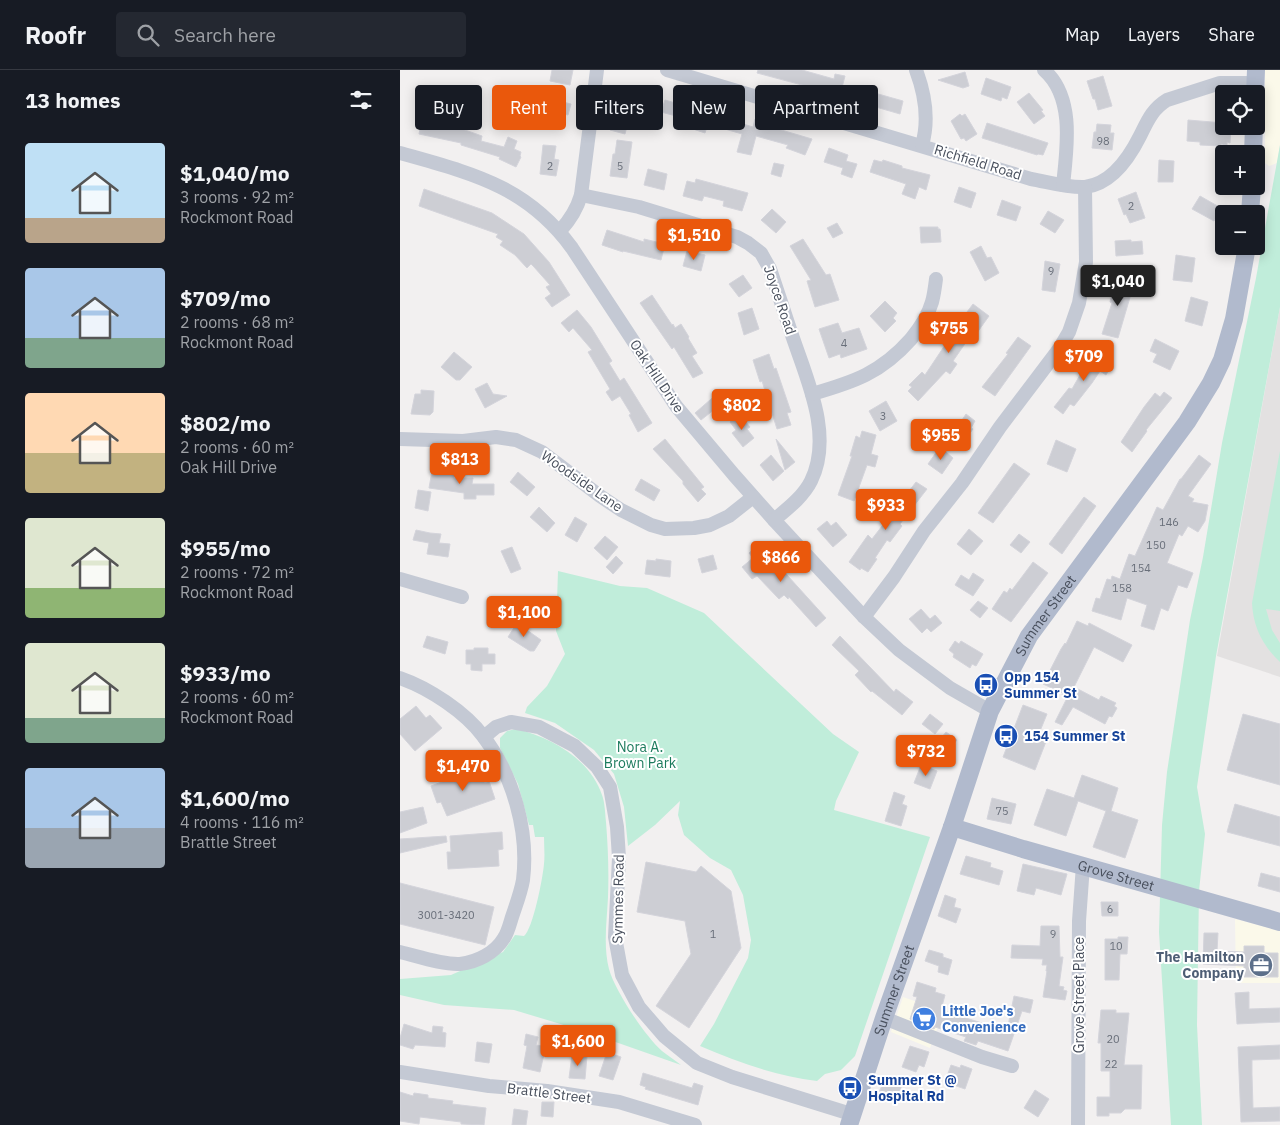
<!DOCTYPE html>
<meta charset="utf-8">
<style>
body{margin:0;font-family:"IBM Plex Sans",sans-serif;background:#242831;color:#f1f3f6;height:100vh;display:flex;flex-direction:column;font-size:19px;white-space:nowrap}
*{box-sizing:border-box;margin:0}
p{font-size:16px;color:#9ea1a6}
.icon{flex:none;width:28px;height:28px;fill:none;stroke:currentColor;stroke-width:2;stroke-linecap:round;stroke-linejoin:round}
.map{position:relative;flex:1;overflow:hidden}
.details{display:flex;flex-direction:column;background:#171b24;width:400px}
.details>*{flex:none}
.hud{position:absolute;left:15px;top:15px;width:475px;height:45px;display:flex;gap:10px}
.fabs{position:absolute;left:815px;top:15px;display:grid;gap:10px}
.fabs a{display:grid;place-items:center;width:50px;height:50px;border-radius:5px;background:#171b24;box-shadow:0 2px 12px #0003;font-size:25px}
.price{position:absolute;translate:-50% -42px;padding:0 11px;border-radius:5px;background:#ea580c;color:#fff;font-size:16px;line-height:32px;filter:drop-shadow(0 1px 2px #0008)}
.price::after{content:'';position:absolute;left:50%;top:30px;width:15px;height:11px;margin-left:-8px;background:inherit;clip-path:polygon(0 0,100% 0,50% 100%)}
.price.current{background:#222;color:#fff}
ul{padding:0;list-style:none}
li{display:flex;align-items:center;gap:15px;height:125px;padding:0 25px}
li span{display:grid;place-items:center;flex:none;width:140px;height:100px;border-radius:5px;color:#555}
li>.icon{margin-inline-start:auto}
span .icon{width:60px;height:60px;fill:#fffc;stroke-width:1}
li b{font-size:21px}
h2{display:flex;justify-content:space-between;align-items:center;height:60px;padding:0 25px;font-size:21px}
.tag{padding:0 18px;border-radius:5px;background:#171b24;box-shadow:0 2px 12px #0003;font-size:18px;line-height:45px}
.tag.current{background:#ea580c;color:#fff}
header{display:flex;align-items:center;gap:30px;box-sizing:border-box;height:70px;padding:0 25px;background:#171b24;border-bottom:1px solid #363941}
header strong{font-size:24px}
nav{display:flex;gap:28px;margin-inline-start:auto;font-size:18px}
.search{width:350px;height:45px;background:#242831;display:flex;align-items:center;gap:12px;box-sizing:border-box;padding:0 18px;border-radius:5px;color:#9ea1a6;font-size:19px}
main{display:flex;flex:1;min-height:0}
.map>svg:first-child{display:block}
.commercial{fill:#fbf9ea}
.education{fill:#e3e1e1}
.green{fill:#c0edda}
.building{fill:#cdced4;stroke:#d4d4db}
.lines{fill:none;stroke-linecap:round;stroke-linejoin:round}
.minor{stroke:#c4c9d4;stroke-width:14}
.major{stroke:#b1bacd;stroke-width:18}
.labels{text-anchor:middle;stroke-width:4;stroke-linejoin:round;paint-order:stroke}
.number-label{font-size:11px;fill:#696f7a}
.street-label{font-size:14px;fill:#484f5c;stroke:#fff}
.transit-label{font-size:14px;font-weight:bold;fill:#164399;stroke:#fff;text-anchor:start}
.park-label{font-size:14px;fill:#1c7b5d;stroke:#fff}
.service-label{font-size:14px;font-weight:bold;fill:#4e5e75;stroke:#fff;text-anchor:end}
.shop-label{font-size:14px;font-weight:bold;fill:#366cbe;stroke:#fff;text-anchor:start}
</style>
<header>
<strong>Roofr</strong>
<div class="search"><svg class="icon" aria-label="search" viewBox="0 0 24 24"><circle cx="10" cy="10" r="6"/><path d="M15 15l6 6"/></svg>Search here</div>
<nav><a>Map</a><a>Layers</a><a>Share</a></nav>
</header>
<main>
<section class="details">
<h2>13 homes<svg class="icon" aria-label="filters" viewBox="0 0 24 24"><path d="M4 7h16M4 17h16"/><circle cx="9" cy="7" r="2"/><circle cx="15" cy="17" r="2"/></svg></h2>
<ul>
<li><span style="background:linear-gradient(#bfe0f5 75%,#b9a48a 0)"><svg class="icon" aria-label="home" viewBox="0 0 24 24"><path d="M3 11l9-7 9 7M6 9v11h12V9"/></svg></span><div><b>$1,040/mo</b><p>3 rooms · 92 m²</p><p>Rockmont Road</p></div></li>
<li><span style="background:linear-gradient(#a9c7e8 70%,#7fa58c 0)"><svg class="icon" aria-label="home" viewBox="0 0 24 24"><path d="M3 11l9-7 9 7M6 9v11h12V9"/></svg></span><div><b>$709/mo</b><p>2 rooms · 68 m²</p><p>Rockmont Road</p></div></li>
<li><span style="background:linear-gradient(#ffd9b3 60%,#c2b280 0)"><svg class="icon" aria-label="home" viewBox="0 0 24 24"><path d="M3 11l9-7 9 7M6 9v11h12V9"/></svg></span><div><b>$802/mo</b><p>2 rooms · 60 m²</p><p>Oak Hill Drive</p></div></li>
<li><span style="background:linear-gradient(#dfe7d0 70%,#8fb573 0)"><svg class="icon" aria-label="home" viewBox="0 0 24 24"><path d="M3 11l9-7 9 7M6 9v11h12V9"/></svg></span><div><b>$955/mo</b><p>2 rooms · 72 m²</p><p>Rockmont Road</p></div></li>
<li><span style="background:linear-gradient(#dfe7d0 75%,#7fa58c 0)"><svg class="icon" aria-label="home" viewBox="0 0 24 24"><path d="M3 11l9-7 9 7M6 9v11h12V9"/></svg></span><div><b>$933/mo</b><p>2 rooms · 60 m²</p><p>Rockmont Road</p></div></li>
<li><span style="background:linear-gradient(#a9c7e8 60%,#9aa5b1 0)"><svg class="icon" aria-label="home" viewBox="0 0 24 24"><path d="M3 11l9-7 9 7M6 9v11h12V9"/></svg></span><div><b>$1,600/mo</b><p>4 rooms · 116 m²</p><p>Brattle Street</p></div></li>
</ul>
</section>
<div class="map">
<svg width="880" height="1055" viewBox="0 0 880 1055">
<rect width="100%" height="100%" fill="#f2f0f0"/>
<g class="commercial">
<polygon points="865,0 880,0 880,75 877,93 869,96 865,93"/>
<polygon points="835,849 880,861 880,913 836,913"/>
<polygon points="503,927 544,941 530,978 491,962"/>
</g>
<polygon class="education" points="880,237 880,607 817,586"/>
<g class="green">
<polygon points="880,75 880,237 816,586 797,717 805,764 799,821 797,955 802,1055 771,1055 759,862 762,755 767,702 790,550 803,487 822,373 856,208"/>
<path d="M880 381V541L866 539 872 560 880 573V592C863 576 853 557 852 533Z"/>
<path d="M158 501 220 516 247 518 304 543 433 664 459 682 436 731 434 740 530 767 455 986 441 1000 425 1004 417 1011C376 1006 337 992 300 976L314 954 348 888 351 870 343 825 331 800 310 788 284 765 278 745 280 731 255 755 228 776 224 737 214 704 194 680 155 653 125 643 127 637 147 616 165 584 156 561Z"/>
<path d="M116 659C151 667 190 689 202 725 205 733 205 743 206 752 208 777 209 802 208 827 207 850 203 876 209 899 215 921 245 966 262 981 268 986 275 990 281 995L187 962 114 940 44 935 0 925V909L51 905 103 882 115 865 124 866C133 859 143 807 144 794 145 785 144 776 144 767H135L133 755H129L118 714 100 678V668L107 661Z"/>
</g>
<g class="building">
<polygon points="152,0 173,0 170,15 150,11"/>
<polygon points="358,0 402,0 434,9 435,4 445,6 439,29 416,22 417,19 357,3"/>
<polygon points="565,2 569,16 563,18 538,10"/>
<polygon points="703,6 712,36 698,40 695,29 693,29 687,11"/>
<polygon points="586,8 611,17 607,29 602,27 601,31 581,24"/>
<polygon points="218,20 242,24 239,42 231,41 225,64 210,60 216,38 215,38"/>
<polygon points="464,20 503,31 500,44 469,35 470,33 461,30"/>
<polygon points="629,23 643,40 641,41 645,46 634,54 617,32"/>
<polygon points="265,30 279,34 280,30 312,40 313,38 332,44 330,50 353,57 355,49 379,56 378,59 412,69 405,85 386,78 388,75 356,66 351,85 337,82 342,64 308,54 305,63 284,56 285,52 275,49 276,46 261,42"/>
<polygon points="159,31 171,34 168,45 157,42"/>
<polygon points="560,44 562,46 565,44 577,64 566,71 564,68 561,69 551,51"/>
<polygon points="22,49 51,55 82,66 81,71 104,77 108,67 117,71 114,79 121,82 120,86 121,87 116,97 99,89 100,87 61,75 61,73 19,64"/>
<polygon points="788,50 824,53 824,56 831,56 830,73 827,72 827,75 821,74 821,76 800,75 800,72 787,71"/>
<polygon points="587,53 648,73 643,85 638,84 637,85 582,68"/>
<polygon points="697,54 711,55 710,63 714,63 712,80 692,78 694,62 696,62"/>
<polygon points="217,70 232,72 227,108 210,106 213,84 215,84"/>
<polygon points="143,75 156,76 154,89 159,90 156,106 140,104"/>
<polygon points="429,78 448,85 446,91 457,94 452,108 441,104 443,98 424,92"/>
<polygon points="474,90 482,92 483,90 502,96 502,98 530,105 526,120 519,117 515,129 502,124 506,114 470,102"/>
<polygon points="759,90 774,91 773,112 758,112"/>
<polygon points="374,93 384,95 381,107 371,104"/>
<polygon points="248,99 267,104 264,120 244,115"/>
<polygon points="296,109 348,123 342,141 323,136 324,131 304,126 302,131 283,126 287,111 295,113"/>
<polygon points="559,117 576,123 571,138 554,132"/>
<polygon points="24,119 92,143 124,164 149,192 170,225 152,237 145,228 151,224 146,217 150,215 134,197 131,194 127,198 115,185 100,175 103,171 96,167 98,164 19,136"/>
<polygon points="736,122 745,148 730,153 726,144 724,145 718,129"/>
<polygon points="800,126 821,138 814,151 792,139"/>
<polygon points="602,130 621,137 616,151 597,145"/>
<polygon points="372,139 386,152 376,163 361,150"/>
<polygon points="648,141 664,150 655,163 640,154"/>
<polygon points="437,153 443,163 433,168 427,158"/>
<polygon points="520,157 538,157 538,159 540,159 541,172 521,173"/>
<polygon points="207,160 244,172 244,169 265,174 261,190 223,181 223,182 202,175"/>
<polygon points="403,169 426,205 430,204 439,230 415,237 407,211 411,210 390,176"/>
<polygon points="731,170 731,172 742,171 743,184 716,186 715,171"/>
<polygon points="581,176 587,188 591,187 599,203 585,211 570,182"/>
<polygon points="287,181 305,185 301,201 283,196"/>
<polygon points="776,185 795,188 792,212 773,210"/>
<polygon points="645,191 660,194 655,222 642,220"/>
<polygon points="343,205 352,218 339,227 329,214"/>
<polygon points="717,205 727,208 725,215 733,217 718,268 702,264 712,233 710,232"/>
<polygon points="252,225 272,255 273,254 275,258 281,254 289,267 288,268 297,283 292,286 303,303 293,308 274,277 272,279 240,233"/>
<polygon points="791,227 808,232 802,256 785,251"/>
<polygon points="485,231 497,243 493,248 496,251 485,262 470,246"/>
<polygon points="573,234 589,246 574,267 571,265 553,291 557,294 550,304 546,301 518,331 508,321 512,317 509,315 522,302 525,305 551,266 555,269 569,249 564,246"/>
<polygon points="352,238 359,259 344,265 338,243"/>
<polygon points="177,240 191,257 212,291 209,293 220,311 224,308 252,353 238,362 229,345 231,344 220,326 212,331 206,322 210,319 188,282 192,280 173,258 169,262 161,253"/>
<polygon points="438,253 442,263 459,258 467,279 441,288 440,284 429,288 419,259"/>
<polygon points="618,267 631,276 595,326 582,317 608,284 606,283"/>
<polygon points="755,269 779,281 770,300 753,292 757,284 750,281"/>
<polygon points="54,282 72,297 60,310 56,310 41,297"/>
<polygon points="369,284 374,299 376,298 391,342 387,343 391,355 377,359 362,311 360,312 353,290"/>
<polygon points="692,284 696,284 712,294 706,305 700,301 692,313 674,336 670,334 663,344 654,337 669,318 672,319"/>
<polygon points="87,313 93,324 107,326 85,338 75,319"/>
<polygon points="21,320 34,321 33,342 30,345 11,344 15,324 21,324"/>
<polygon points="764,322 772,328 746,360 747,361 732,382 721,372 744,337 755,323 760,327"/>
<polygon points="318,323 325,331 301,350 295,343"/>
<polygon points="486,331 497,351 480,361 469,341"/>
<polygon points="566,344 575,351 571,358 573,359 567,367 556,359"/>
<polygon points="340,345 350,357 347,359 354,368 343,377 332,363 336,360 330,352"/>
<polygon points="462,361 476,365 471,384 478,386 475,397 467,395 454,431 438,425 452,386 450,386 456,366 460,368"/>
<polygon points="265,369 304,417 301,419 306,424 298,432 283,414 283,411 253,379"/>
<polygon points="376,369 395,392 385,400"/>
<polygon points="656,370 676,379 667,402 647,394"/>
<polygon points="540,377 553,388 542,404 528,394"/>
<polygon points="371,385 384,401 373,411 360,395"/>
<polygon points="799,385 811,394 788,426 794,429 792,432 808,435 805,451 798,462 788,456 782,466 779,464 767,493 793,503 787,518 778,515 768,541 761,538 754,560 741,556 747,535 727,528 721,550 692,541 696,528 700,529 707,509 711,510 712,506 720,509 729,484 735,486 757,437 763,440 780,409 781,409"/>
<polygon points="614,393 630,404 593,453 578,443"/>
<polygon points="32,401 55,404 54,408 73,408 72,414 94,414 94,425 76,425 76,429 64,429 64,423 29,418"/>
<polygon points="118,402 135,417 127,426 110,412"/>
<polygon points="241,409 260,420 254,431 235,420"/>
<polygon points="516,412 527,419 500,454 502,456 490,472 487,470 475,488 477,489 468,502 461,498 460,500 449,492 468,465 472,469"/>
<polygon points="18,420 31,422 28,441 15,438"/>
<polygon points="684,427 696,436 662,484 649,474"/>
<polygon points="139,437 155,453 147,462 130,447"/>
<polygon points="175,447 187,454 177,472 165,465"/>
<polygon points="427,451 431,456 436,452 447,465 433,477 417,459"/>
<polygon points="569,459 583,471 571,485 557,474"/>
<polygon points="16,460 30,463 41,464 39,473 50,474 48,487 27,484 29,473 13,470"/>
<polygon points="619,464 630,472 621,483 610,475"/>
<polygon points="205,466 218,477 207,490 194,478"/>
<polygon points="359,474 426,548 416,557 389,527 388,529 384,525 379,529 357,506 352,509 342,497 353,488 349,483"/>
<polygon points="112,477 121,499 111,503 101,481"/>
<polygon points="313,485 317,499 302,503 298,489"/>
<polygon points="216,486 223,493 213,504 206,497"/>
<polygon points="256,489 271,491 270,507 245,504 247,490 256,491"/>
<polygon points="633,492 648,503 611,552 592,539 604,521 607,523 610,518 612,520"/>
<polygon points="573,503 584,510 573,526 555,515 561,505 569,510"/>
<polygon points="578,531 588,538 580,548 570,540"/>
<polygon points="521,539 530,549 535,545 542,553 531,562 527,558 522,563 509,549"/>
<polygon points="677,551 688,556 689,553 732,575 723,592 694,577 674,617 699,630 701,626 716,633 714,636 717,638 712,647 709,646 705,654 673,637 662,655 655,652 667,628 662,625 663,623 643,614 661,579 665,573 666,574"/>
<polygon points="117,553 141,570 134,581 130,581 108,567"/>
<polygon points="27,566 48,572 45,584 23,577"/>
<polygon points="440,566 494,622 496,619 513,632 502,645 472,621 471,622 455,605 459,601 432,575"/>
<polygon points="555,571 559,574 561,571 583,584 576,596 572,594 570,598 553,587 554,584 549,580"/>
<polygon points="74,578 88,578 88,584 95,584 95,594 82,594 82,601 71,600 71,594 66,594 66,580 74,580"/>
<polygon points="623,635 647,644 638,666 647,669 635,700 603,687"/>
<polygon points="16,636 26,648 30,645 42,658 15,681 0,664 0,649"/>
<polygon points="530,644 543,654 535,664 522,654"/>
<polygon points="843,644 880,654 880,715 827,700"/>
<polygon points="546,662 557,670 549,680 538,672"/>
<polygon points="521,695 537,701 530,719 514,713"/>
<polygon points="79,698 85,713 89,711 95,729 47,746 41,732 37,733 31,716"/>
<polygon points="682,705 718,718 711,741 738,750 725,788 693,777 706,741 678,731 666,766 634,755 647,719 674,728"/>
<polygon points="494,722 505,726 502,734 507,736 501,756 485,751"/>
<polygon points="592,728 616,734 611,754 587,749"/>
<polygon points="835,734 880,747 880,776 827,762"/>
<polygon points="23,737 27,753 0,763 0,742"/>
<polygon points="102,762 103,779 98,780 99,796 48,799 47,782 51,782 50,766"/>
<polygon points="46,766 47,772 0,783 0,769"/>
<polygon points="566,786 591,793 590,797 603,801 599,815 560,804"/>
<polygon points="246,792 296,802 301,796 331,821 341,878 289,958 256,936 291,884 285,851 237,842"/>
<polygon points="623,794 667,804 661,825 636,818 634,825 617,821"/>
<polygon points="861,803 880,808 880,822 858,816"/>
<polygon points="0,813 94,837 85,875 0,854"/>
<polygon points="545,825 556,829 554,837 561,839 556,853 538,846"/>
<polygon points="701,832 718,832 718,846 702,846"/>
<polygon points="641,856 659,856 660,887 663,887 659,916 664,917 663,920 667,921 665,930 643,927 647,901 646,901 647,895 642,895 643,889 611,888 612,875 640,876"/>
<polygon points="804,863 818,863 817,881 844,882 844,876 864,876 864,883 878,883 878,907 844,907 844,896 803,894"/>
<polygon points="718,867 728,867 727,884 720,884 719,910 705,910 705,869 718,869"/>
<polygon points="529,880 543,884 543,887 552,890 548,905 538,902 539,896 525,891"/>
<polygon points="517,912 536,918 535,922 545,925 541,940 607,961 614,926 633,930 630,943 622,941 608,981 578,971 576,975 564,971 566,967 535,957 534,959 510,949 517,927 513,926"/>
<polygon points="849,922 849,939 880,938 880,952 837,954 835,923"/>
<polygon points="701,940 716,940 716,943 729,943 724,995 742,995 741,1039 725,1039 721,1043 709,1043 709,1046 697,1046 697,1027 710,1027 710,1001 701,1001 701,973 698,973"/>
<polygon points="4,954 32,963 33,956 43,957 42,962 46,963 45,977 15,975 13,979 0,975 0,968"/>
<polygon points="126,964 138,967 136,975 142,976 141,983 144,984 140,1002 123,998 127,976 124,975"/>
<polygon points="77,972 92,974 89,993 75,991"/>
<polygon points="880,975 880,989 852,990 852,1005 853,1038 880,1037 880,1051 841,1052 838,977"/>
<polygon points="510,976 529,982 524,997 519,995 516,1002 502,997"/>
<polygon points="207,982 221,987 213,1010 199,1006"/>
<polygon points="172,985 187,986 185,1009 169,1008"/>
<polygon points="551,995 560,998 561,995 572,999 565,1019 545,1012"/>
<polygon points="243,1003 292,1018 294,1013 303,1016 298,1035 245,1019 246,1017 240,1015"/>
<polygon points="485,1008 502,1015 495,1032 478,1025"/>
<polygon points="635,1020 649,1029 638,1047 624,1038"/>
<polygon points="0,1022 13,1026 14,1023 28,1025 28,1028 53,1031 52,1034 86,1038 84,1055 61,1054 61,1052 20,1047 19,1054 0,1051"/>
<polygon points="142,1032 154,1032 153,1047 141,1046"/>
<polygon points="114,1039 128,1041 126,1055 112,1055"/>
</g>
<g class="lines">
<g class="minor">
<path d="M267 0 631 109C648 112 667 118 685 117 711 114 729 88 740 66 747 52 752 39 767 30L820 13H855"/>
<path d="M516 0C525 24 529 51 522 75"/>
<path d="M644 0C675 27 667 78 663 115"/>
<path d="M0 83C70 103 126 115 172 178L276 336 334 405 374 450 464 547 499 580 550 618 590 641"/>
<path d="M181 125 239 137 337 167 348 173 361 183 370 199C378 222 385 245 393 268 408 312 433 366 411 411 403 427 387 439 374 450"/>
<path d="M160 161C170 150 177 139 181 125L197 0"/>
<path d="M412 324C454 312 481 303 511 269 520 258 528 246 532 232 534 225 535 217 536 209"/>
<polyline points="0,369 63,371 96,367 116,370 142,382 200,426 221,440 251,455 265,459 294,458 310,455 329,446 353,427"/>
<polyline points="0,509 62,527"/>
<polyline points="464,547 494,507 524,461 562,413 600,357 659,279 669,262 679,233 686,192 685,117"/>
<path d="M0 608C29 618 65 642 83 666 113 705 129 761 123 810 121 822 116 835 112 847 110 853 108 862 104 868 95 883 77 892 60 894 42 895 17 886 0 882"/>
<polyline points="84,667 96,657 111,652 139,657 175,676 197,697 210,717 217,757 219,788 215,867 222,905 239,937 264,966 297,993 332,1007 451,1044"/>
<polyline points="484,948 582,987 612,996"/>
<polyline points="0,1002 89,1016 147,1021 219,1032 295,1055"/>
<polyline points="678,1055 679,851 683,795"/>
</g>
<g class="major">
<polyline points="855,24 856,0"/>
<polyline points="853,84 854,56"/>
<polyline points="850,144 852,116"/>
<path id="s1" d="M552 757 623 779 880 852"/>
<path id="s2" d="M449 1055 484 948 552 757 590 641 629 566 787 352 811 313 822 290 834 249 847 176"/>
</g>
</g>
<defs>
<g id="bus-disc" transform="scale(1.25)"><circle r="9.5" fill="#1a4fb4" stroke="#fff"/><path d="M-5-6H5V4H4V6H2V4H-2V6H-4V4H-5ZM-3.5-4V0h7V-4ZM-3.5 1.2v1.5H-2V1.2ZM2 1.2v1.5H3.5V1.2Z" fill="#fff"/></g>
<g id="office-disc" transform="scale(1.25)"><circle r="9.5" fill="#5c6f8a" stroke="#fff"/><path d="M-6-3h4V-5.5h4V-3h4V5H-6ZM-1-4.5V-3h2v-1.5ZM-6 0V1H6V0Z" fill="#fff"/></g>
<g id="supermarket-disc" transform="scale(1.25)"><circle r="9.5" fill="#3f7fe0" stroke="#fff"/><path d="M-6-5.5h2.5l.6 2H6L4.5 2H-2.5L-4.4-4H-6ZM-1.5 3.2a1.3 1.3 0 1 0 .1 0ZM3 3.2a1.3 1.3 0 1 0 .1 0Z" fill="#fff"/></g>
</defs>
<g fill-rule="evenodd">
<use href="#bus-disc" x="586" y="615"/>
<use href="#bus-disc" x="606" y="666"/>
<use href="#office-disc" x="861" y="895"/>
<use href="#supermarket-disc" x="524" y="949"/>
<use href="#bus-disc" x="450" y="1018"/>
</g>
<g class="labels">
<g class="number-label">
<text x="703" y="75">98</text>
<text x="150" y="100">2</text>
<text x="220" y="100">5</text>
<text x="731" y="140">2</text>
<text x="651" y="205">9</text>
<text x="444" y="277">4</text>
<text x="483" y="350">3</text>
<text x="769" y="456">146</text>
<text x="756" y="479">150</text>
<text x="741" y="502">154</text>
<text x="722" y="522">158</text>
<text x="602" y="745">75</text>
<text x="710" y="843">6</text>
<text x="46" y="849">3001-3420</text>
<text x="313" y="868">1</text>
<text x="653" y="868">9</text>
<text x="716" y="880">10</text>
<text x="713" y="973">20</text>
<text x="711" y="998">22</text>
</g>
<g class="street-label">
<text transform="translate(578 92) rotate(17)" y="5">Richfield Road</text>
<text transform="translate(380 230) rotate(71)" y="5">Joyce Road</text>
<text transform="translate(257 306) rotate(56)" y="5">Oak Hill Drive</text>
<text transform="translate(182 411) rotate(35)" y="5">Woodside Lane</text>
<text dy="5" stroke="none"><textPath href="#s2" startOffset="548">Summer Street</textPath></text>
<text dy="5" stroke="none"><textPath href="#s1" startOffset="171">Grove Street</textPath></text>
<text transform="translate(218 829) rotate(-89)" y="5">Symmes Road</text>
<text dy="5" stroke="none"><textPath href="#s2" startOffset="142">Summer Street</textPath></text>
<text transform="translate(679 925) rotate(-90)" y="5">Grove Street Place</text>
<text transform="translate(149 1023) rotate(7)" y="5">Brattle Street</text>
</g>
<g class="transit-label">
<text x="604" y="612">Opp 154<tspan x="604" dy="16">Summer St</tspan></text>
<text x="624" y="671">154 Summer St</text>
<text x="468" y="1015">Summer St @<tspan x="468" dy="16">Hospital Rd</tspan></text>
</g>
<g class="park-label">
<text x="240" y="682">Nora A.<tspan x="240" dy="16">Brown Park</tspan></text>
</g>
<g class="service-label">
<text x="844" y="892">The Hamilton<tspan x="844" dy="16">Company</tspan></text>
</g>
<g class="shop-label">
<text x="542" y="946">Little Joe's<tspan x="542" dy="16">Convenience</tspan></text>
</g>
</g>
</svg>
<div class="fabs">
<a><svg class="icon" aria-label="locate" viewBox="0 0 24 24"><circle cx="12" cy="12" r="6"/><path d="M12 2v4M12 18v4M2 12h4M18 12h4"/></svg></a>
<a>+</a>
<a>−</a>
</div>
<b class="price" style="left:294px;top:191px">$1,510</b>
<b class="price current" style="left:718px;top:237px">$1,040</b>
<b class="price" style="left:549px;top:284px">$755</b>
<b class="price" style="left:684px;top:312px">$709</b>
<b class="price" style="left:342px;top:361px">$802</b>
<b class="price" style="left:541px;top:391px">$955</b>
<b class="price" style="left:60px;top:415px">$813</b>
<b class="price" style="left:486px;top:461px">$933</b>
<b class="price" style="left:381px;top:513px">$866</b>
<b class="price" style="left:124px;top:568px">$1,100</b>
<b class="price" style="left:526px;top:707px">$732</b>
<b class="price" style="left:63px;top:722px">$1,470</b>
<b class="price" style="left:178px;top:997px">$1,600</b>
<div class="hud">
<a class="tag">Buy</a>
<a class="tag current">Rent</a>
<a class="tag">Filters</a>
<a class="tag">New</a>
<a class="tag">Apartment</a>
</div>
</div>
</main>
